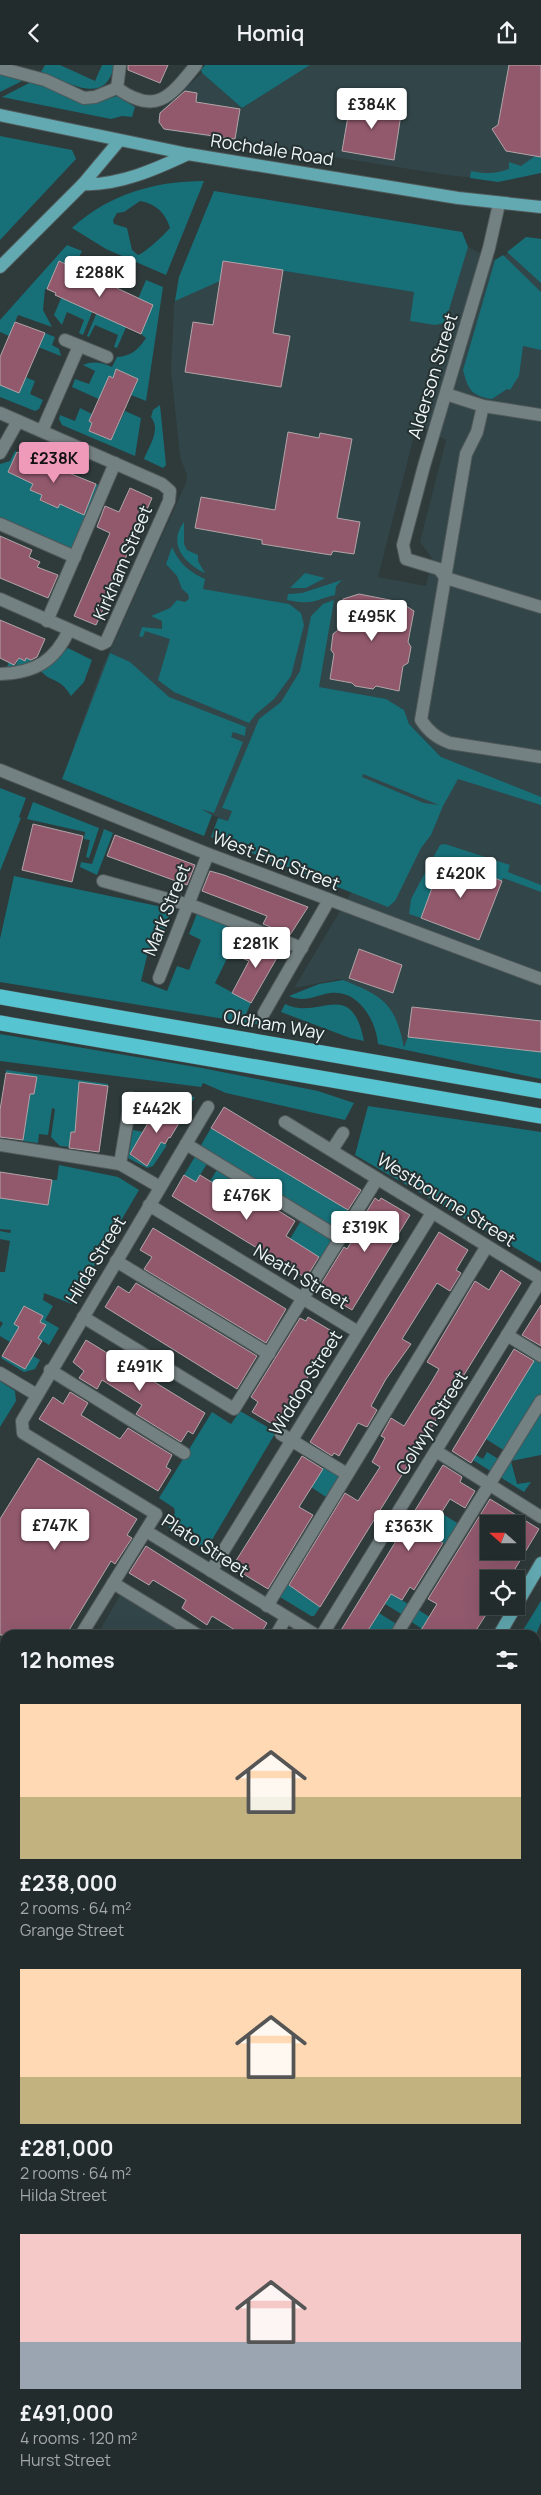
<!DOCTYPE html>
<meta charset="utf-8">
<style>
body{margin:0;font-family:Manrope,sans-serif;background:#2b3434;color:#f1f3f6;height:100vh;display:flex;flex-direction:column;font-size:19px;white-space:nowrap}
*{box-sizing:border-box;margin:0}
p{font-size:16px;color:#a3a7a9}
.icon{flex:none;width:28px;height:28px;fill:none;stroke:currentColor;stroke-width:2;stroke-linecap:round;stroke-linejoin:round}
.map{position:relative;flex:1;overflow:hidden}
.details{position:absolute;left:0px;top:1565px;width:541px;height:865px;display:flex;flex-direction:column;background:#232c2c;border-radius:15px 15px 0 0;box-shadow:0 5px 20px #0002,0 0 0 1px #404848}
.details>*{flex:none}
.needle{width:32px;rotate:291deg}
.fabs{position:absolute;left:480px;top:1450px;display:grid;gap:10px}
.fabs a{display:grid;place-items:center;width:45px;height:45px;border-radius:0px;background:#232c2c;box-shadow:0 5px 20px #0002,0 0 0 1px #404848;font-size:25px}
.price{position:absolute;translate:-50% -42px;padding:0 11px;border-radius:5px;background:#fff;color:#222;font-size:16px;line-height:32px;filter:drop-shadow(0 1px 2px #0008)}
.price::after{content:'';position:absolute;left:50%;top:30px;width:15px;height:11px;margin-left:-8px;background:inherit;clip-path:polygon(0 0,100% 0,50% 100%)}
.price.selected{background:#ef9ab8;color:#111}
ul{padding:0;list-style:none}
li{display:grid;align-content:center;gap:10px;height:265px;padding:0 20px}
li span{display:grid;place-items:center;height:155px;border-radius:0px;color:#555}
li>.icon{margin-inline-start:auto}
span .icon{width:90px;height:90px;fill:#fffc;stroke-width:1}
li b{font-size:21px}
h2{display:flex;justify-content:space-between;align-items:center;height:60px;padding:0 20px;font-size:21px}
header{display:flex;justify-content:space-between;align-items:center;height:65px;padding:0 20px;background:#232c2c;font-size:22px;font-weight:600}
.map>svg:first-child{display:block}
.built{fill:#324548;fill-rule:evenodd}
.green{fill:#176f78;fill-rule:evenodd}
.building{fill:#92596d;stroke:#b1a5a8;fill-rule:evenodd}
.lines{fill:none;stroke-linecap:round;stroke-linejoin:round}
.minor-casing{stroke:#4f5859;stroke-width:14}
.major-casing{stroke:#4f5859;stroke-width:14}
.highway-casing{stroke:#4f5859;stroke-width:16}
.minor{stroke:#748182;stroke-width:12}
.major{stroke:#62a9b1;stroke-width:12}
.highway{stroke:#56c4d1;stroke-width:15}
.tram{stroke:#9ca5a6;stroke-width:1}
.labels{text-anchor:middle;stroke-width:4;stroke-linejoin:round;paint-order:stroke}
.street-label{font-size:18px;fill:#eff6f7;stroke:#253031}
</style>
<header><svg class="icon" aria-label="back" viewBox="0 0 24 24"><path d="M15 5l-7 7 7 7"/></svg>Homiq<svg class="icon" aria-label="share" viewBox="0 0 24 24"><path d="M12 15V3M7 8l5-5 5 5M5 13v7h14v-7"/></svg></header>
<div class="map">
<svg width="541" height="2430" viewBox="0 0 541 2430">
<rect width="100%" height="100%" fill="#2f3a3b"/>
<g class="built">
<polygon points="310,0 541,0 541,100 476,113 447,110 164,65 158,58 160,46 202,8 242,43"/>
<path d="M214 126 462 167 468 182 497 196 531 172 541 174V993L394 978 357 921 340 914 294 923 361 811 200 745 74 680 102 603 186 418 187 410 180 392 171 305 174 241 179 212ZM417 359 446 375 420 477 432 493 426 521 378 512ZM387 635 404 645 409 659 437 687 458 714Z"/>
<polygon points="121,1529 189,1570 97,1570"/>
<polygon points="0,1746 5,1748 5,1818 0,1815"/>
<polygon points="536,2086 541,2089 541,2430 86,2430 84,2425 536,2425"/>
</g>
<g class="green">
<path d="M45 0H60L95 16 102 0H114C106 44 65 15 41 7Z"/>
<polygon points="205,0 310,0 242,43 202,8 201,5"/>
<polygon points="0,7 28,13 0,27"/>
<polygon points="35,15 94,38 117,31 135,42 132,52 122,51 111,54 2,32"/>
<polygon points="0,71 72,85 76,94 0,175"/>
<path d="M535 91 541 92V108L498 117 470 113 471 106C485 109 496 109 509 104V97L521 101Z"/>
<path d="M204 116 166 210 106 184 72 163C109 129 155 116 204 116ZM140 136C156 139 165 147 170 163 166 168 144 189 138 190L132 185 127 163 114 159 113 155 117 148 124 147Z"/>
<polygon points="214,126 462,167 468,182 445,258 435,260 410,256 414,227 223,196 220,216 175,236 179,212"/>
<polygon points="526,172 541,174 541,218 507,187"/>
<polygon points="67,180 82,186 74,203 59,196 47,224 45,224 43,245 52,262 18,250 9,271 0,267 0,255"/>
<path d="M503 190 541 227V285L523 281 519 311 510 325 507 324 492 334C472 331 468 325 463 305L495 195Z"/>
<path d="M146 215 163 222 146 336 131 330 138 314 117 305 113 313 109 311 103 336 72 322 75 314 89 319 95 306 83 300C93 295 103 298 112 302L117 292C131 291 138 285 146 273L141 269 138 234Z"/>
<polygon points="62,231 93,245 83,270 79,268 84,255 67,247 62,260 54,250"/>
<polygon points="97,247 127,260 117,283 114,282 118,270 95,260 89,272 87,271"/>
<polygon points="45,268 55,272 52,280 59,284 61,291 38,282"/>
<polygon points="25,312 35,316 30,329 43,335 39,344 35,346 0,332 0,320"/>
<path d="M160 340 166 400 163 403 144 394C150 379 161 365 151 352L153 345Z"/>
<polygon points="80,343 92,349 89,356 92,358 89,366 111,375 125,346 141,353 135,391 62,360 59,354 60,350 75,356"/>
<polygon points="15,386 17,387 8,407 33,418 30,425 42,430 40,436 58,443 62,434 63,441 83,449 96,419 100,421 72,486 0,454 0,399 10,396"/>
<path d="M184 457V479L187 485 198 490V496L205 508C185 499 167 479 184 457Z"/>
<path d="M172 482C179 498 189 507 205 514L203 524 289 539 301 548 304 560 291 611 274 634 256 649 249 658 174 627 158 615 170 574 145 566 143 572 139 571 142 562 162 564V556L151 551 170 543 177 535 185 537 189 534 188 529 182 524 177 511 166 499Z"/>
<polygon points="305,508 325,513 306,523 290,523"/>
<path d="M342 515 336 521 335 530C311 536 314 540 287 535L288 529 302 528Z"/>
<path d="M334 535 319 622 386 634 404 645 409 659 441 692 541 732V740L458 714 443 741 431 770 421 783 395 836 388 842 211 772 218 753 228 756 232 746 222 743 259 654 281 637 300 606 311 551 323 539ZM363 709 439 740 424 738 362 712Z"/>
<path d="M68 583 92 595 84 617 71 631C59 611 52 619 40 605Z"/>
<polygon points="110,588 130,597 169,632 246,662 245,671 233,667 231,672 243,677 214,748 201,744 212,750 204,771 62,714"/>
<polygon points="19,593 25,596 26,593 35,597 20,602 7,602 9,597 16,600"/>
<polygon points="0,723 26,733 19,752 21,753 0,806"/>
<polygon points="33,737 99,763 89,793 86,792 90,775 84,774 85,767 27,754"/>
<polygon points="104,764 113,768 97,810 80,802 81,797 92,799"/>
<polygon points="445,779 510,800 508,807 541,820 541,827 503,813 502,816 443,794 421,853 409,849 411,834 440,780"/>
<polygon points="14,811 172,844 155,888 148,887 141,916 167,926 177,901 189,905 201,875 189,869 198,846 242,863 215,918 251,938 246,949 273,962 0,917 0,874"/>
<path d="M343 915C383 931 395 938 404 982L408 972 541 987V1014L378 979C376 955 358 924 330 928 314 931 304 938 289 931L319 919Z"/>
<path d="M285 939C319 956 351 911 364 976L350 973 281 947Z"/>
<polygon points="0,969 202,1003 318,1026 354,1038 345,1055 226,1028 203,1018 201,1022 0,996"/>
<polygon points="6,1005 108,1019 108,1021 79,1018 75,1067 71,1067 70,1082 60,1081 51,1072 55,1044 52,1043 48,1070 39,1069 38,1078 23,1076 30,1029 34,1029 37,1012 6,1008"/>
<polygon points="157,1027 195,1032 185,1048 168,1038 154,1061 150,1060"/>
<polygon points="368,1041 541,1067 541,1198 355,1090"/>
<polygon points="211,1063 351,1147 339,1166 200,1082"/>
<polygon points="133,1065 143,1067 130,1090 147,1101 161,1077 167,1080 153,1101 147,1103 128,1093"/>
<polygon points="196,1090 208,1097 196,1117 184,1110"/>
<polygon points="59,1100 118,1112 139,1125 72,1239 44,1228 43,1235 53,1241 45,1255 59,1263 49,1280 38,1273 45,1261 40,1257 43,1251 25,1241 14,1259 19,1262 10,1277 0,1271 0,1263 3,1258 0,1256 0,1207 5,1207 10,1176 0,1174 0,1166 10,1168 11,1165 0,1164 0,1133 48,1140 52,1115 57,1115"/>
<polygon points="218,1103 239,1116 227,1136 206,1123"/>
<polygon points="302,1154 335,1174 322,1194 290,1174"/>
<polygon points="2,1291 25,1304 33,1291 40,1295 35,1304 24,1307 1,1293"/>
<polygon points="535,1294 541,1298 541,1329 505,1386 486,1374"/>
<polygon points="0,1316 15,1326 16,1336 0,1362"/>
<polygon points="240,1346 276,1367 209,1480 203,1483 169,1463 169,1458 175,1448 174,1443 159,1433 212,1347 231,1359"/>
<polygon points="541,1347 541,1390 511,1396 517,1419 531,1417 524,1427 500,1412"/>
<polygon points="487,1387 500,1395 492,1407 473,1395 476,1390 483,1394"/>
<polygon points="324,1402 339,1411 326,1432 311,1422"/>
<polygon points="441,1448 459,1459 447,1480 428,1469"/>
<polygon points="287,1519 320,1542 314,1551 311,1551 280,1532"/>
<polygon points="391,1529 410,1540 403,1550 385,1539"/>
<polygon points="541,1536 541,1557 536,1570 520,1570"/>
<polygon points="417,1544 436,1556 428,1568 410,1556"/>
<polygon points="379,1548 398,1560 391,1570 365,1570"/>
<polygon points="5,1634 5,1667 0,1675 0,1645"/>
<polygon points="536,1713 541,1731 541,1822 536,1805"/>
<polygon points="536,1830 541,1843 541,1987 536,1984"/>
<polygon points="0,2015 5,2018 5,2041 0,2050"/>
<polygon points="536,2032 541,2034 541,2089 536,2086"/>
<polygon points="0,2055 5,2058 5,2074 1,2080"/>
<polygon points="0,2246 5,2248 5,2289 0,2284"/>
<polygon points="1,2402 5,2405 5,2425 9,2425 6,2430 0,2430"/>
</g>
<g class="building">
<polygon points="128,0 168,0 160,18 128,5"/>
<polygon points="509,0 541,0 541,92 506,86 492,64 498,60"/>
<polygon points="185,26 197,28 196,37 240,44 235,74 164,64 159,57 160,48"/>
<polygon points="351,34 402,43 394,95 342,86"/>
<polygon points="59,196 153,240 141,269 55,230 56,228 47,224"/>
<polygon points="223,196 283,205 273,268 290,271 281,322 185,307 193,257 213,260"/>
<polygon points="15,257 45,268 19,328 0,320 0,292"/>
<polygon points="116,304 138,314 111,375 89,366 92,358 89,356 109,311 113,313"/>
<polygon points="288,367 319,373 320,368 352,374 337,453 360,457 354,489 333,486 331,490 262,479 262,475 195,463 201,432 275,445"/>
<polygon points="17,387 96,419 84,450 60,439 58,443 40,435 42,430 30,425 33,419 8,407"/>
<polygon points="130,423 152,433 96,560 74,551 110,468 97,462 105,441 119,447"/>
<polygon points="0,471 32,485 29,492 40,497 37,502 58,510 48,533 0,513"/>
<polygon points="359,529 400,537 414,546 408,577 411,582 408,598 403,601 399,626 376,621 373,624 355,621 352,618 330,614 334,589 331,585 333,569 338,565 343,534"/>
<polygon points="0,555 45,574 37,592 31,595 26,593 25,596 19,593 14,600 0,593"/>
<polygon points="33,759 83,771 72,817 22,805"/>
<polygon points="115,770 195,800 187,820 107,791"/>
<polygon points="443,793 502,816 479,875 421,853"/>
<polygon points="210,806 224,810 308,842 290,870 263,859 267,851 202,826"/>
<polygon points="255,874 282,884 251,938 232,928 249,896 244,894"/>
<polygon points="359,884 402,900 393,928 349,913"/>
<polygon points="412,942 541,956 541,987 408,972"/>
<polygon points="6,1008 37,1012 34,1029 30,1029 23,1075 0,1072 0,1045"/>
<polygon points="79,1017 108,1021 99,1087 69,1083 71,1067 75,1067"/>
<polygon points="168,1038 185,1048 170,1073 169,1072 165,1079 161,1077 147,1101 130,1089 148,1058 154,1062"/>
<polygon points="224,1042 361,1125 348,1145 211,1063"/>
<polygon points="0,1107 52,1115 48,1140 0,1133"/>
<polygon points="184,1110 196,1117 200,1110 231,1129 237,1120 295,1156 286,1171 319,1192 306,1213 172,1131"/>
<polygon points="375,1133 379,1136 381,1133 410,1150 352,1245 330,1232 331,1228 320,1221 344,1182 347,1184 364,1156 362,1154"/>
<polygon points="153,1163 286,1244 266,1278 144,1204 152,1192 140,1185"/>
<polygon points="439,1167 468,1185 456,1205 461,1208 450,1226 437,1218 402,1274 411,1279 386,1314 371,1341 377,1345 367,1362 358,1358 339,1391 334,1388 332,1391 310,1377"/>
<polygon points="501,1205 521,1218 320,1542 289,1520 345,1428 358,1436 380,1402 372,1397 385,1373 381,1371 391,1353 404,1361 432,1316 439,1304 427,1297 475,1216 489,1225"/>
<polygon points="136,1218 257,1291 237,1324 105,1242 118,1221 129,1228"/>
<polygon points="541,1240 541,1281 522,1270"/>
<polygon points="24,1241 43,1251 40,1257 46,1260 38,1273 42,1276 25,1304 2,1291 19,1262 14,1259"/>
<polygon points="308,1252 335,1268 277,1362 252,1347 258,1337 251,1332 300,1253 306,1256"/>
<polygon points="86,1275 205,1348 193,1369 188,1366 181,1377 136,1349 142,1340 102,1315 97,1324 79,1313 84,1306 73,1297"/>
<polygon points="514,1284 534,1296 471,1398 452,1386"/>
<polygon points="70,1327 88,1338 81,1350 120,1374 128,1363 172,1390 166,1402 171,1405 158,1426 39,1354 53,1332 63,1339"/>
<polygon points="302,1391 323,1404 299,1442 313,1450 268,1524 232,1502"/>
<polygon points="38,1393 137,1454 127,1470 132,1473 115,1499 111,1496 66,1570 0,1570 0,1454"/>
<polygon points="443,1400 462,1412 460,1417 475,1426 465,1443 450,1434 428,1469 443,1478 414,1525 410,1522 402,1535 391,1529 365,1570 338,1570"/>
<path d="M490 1434 539 1464 509 1514H489V1545L473 1570H418L437 1539 428 1534ZM489 1459H516V1486H489Z"/>
<polygon points="146,1481 267,1558 260,1570 243,1570 212,1551 207,1560 182,1543 186,1535 153,1515 149,1520 129,1508"/>
</g>
<g class="lines">
<g class="minor-casing">
<g id="minor">
<path d="M0 3 45 15 84 33 95 32 117 23C156 51 170 32 196 0"/>
<polyline points="117,23 120,0"/>
<polyline points="499,139 489,183 424,401 403,480 406,494 439,504 446,513 541,542"/>
<polyline points="65,275 107,292"/>
<polyline points="446,329 483,341 541,350"/>
<path d="M483 341 477 367 466 389 421 655C429 667 437 673 450 678L541 692"/>
<polyline points="0,348 162,419 170,426 169,436 106,577 102,579 0,534"/>
<polyline points="42,366 79,281"/>
<polyline points="0,388 18,356"/>
<polyline points="0,459 75,492"/>
<polyline points="47,556 115,398"/>
<path d="M0 609C35 608 55 596 69 565"/>
<polyline points="0,705 208,789 541,914"/>
<polyline points="103,816 196,842 302,883"/>
<polyline points="159,913 208,789"/>
<polyline points="264,948 329,835"/>
<polyline points="285,1057 541,1214"/>
<polyline points="186,1079 340,1173"/>
<polyline points="0,1080 120,1099 160,1122"/>
<polyline points="332,1085 343,1068"/>
<polyline points="120,1099 131,1033"/>
<polyline points="149,1140 358,1267"/>
<polyline points="116,1196 269,1289"/>
<polyline points="83,1252 234,1344 377,1114"/>
<polyline points="507,1270 541,1291"/>
<polyline points="50,1305 184,1388"/>
<polyline points="0,1308 37,1330"/>
<polyline points="281,1369 347,1409"/>
<polyline points="436,1386 541,1452"/>
<polyline points="146,1466 316,1570"/>
<polyline points="211,1506 432,1148"/>
<polyline points="113,1518 198,1570"/>
<polyline points="267,1541 487,1181"/>
<polyline points="81,1570 156,1449 23,1368 22,1356 208,1042"/>
<polyline points="276,1570 286,1553"/>
<polyline points="322,1570 541,1215"/>
<polyline points="396,1570 541,1336"/>
<polyline points="0,1704 5,1695"/>
<polyline points="0,1823 5,1826"/>
<polyline points="0,1932 5,1924"/>
<polyline points="0,2110 5,2102"/>
<polyline points="0,2305 5,2310"/>
<polyline points="68,2430 69,2425"/>
<polyline points="98,2430 100,2425"/>
</g>
</g>
<g class="major-casing">
<g id="major">
<polyline points="0,50 188,89 458,133 541,142"/>
<path d="M83 119C118 121 156 104 188 89"/>
<polyline points="0,202 83,119 119,76"/>
<polyline points="499,1570 541,1498"/>
<polyline points="0,1732 5,1735"/>
<polyline points="536,2008 541,2011"/>
<polyline points="0,2372 5,2364"/>
</g>
</g>
<g class="highway-casing">
<g id="highway">
<polyline points="0,932 541,1026"/>
<polyline points="0,958 541,1051"/>
</g>
</g>
<use href="#minor" class="minor"/>
<use href="#major" class="major"/>
<use href="#highway" class="highway"/>
<g class="tram">
<polyline points="536,1590 541,1574"/>
<polyline points="536,1687 541,1705"/>
</g>
</g>
<g class="labels">
<g class="street-label">
<text transform="translate(272 85) rotate(9)" y="6">Rochdale Road</text>
<text transform="translate(433 311) rotate(-73)" y="6">Alderson Street</text>
<text transform="translate(123 498) rotate(-67)" y="6">Kirkham Street</text>
<text transform="translate(276 796) rotate(21)" y="6">West End Street</text>
<text transform="translate(167 845) rotate(-68)" y="6">Mark Street</text>
<text transform="translate(274 960) rotate(10)" y="6">Oldham Way</text>
<text transform="translate(446 1135) rotate(32)" y="6">Westbourne Street</text>
<text transform="translate(96 1195) rotate(-59)" y="6">Hilda Street</text>
<text transform="translate(301 1212) rotate(31)" y="6">Neath Street</text>
<text transform="translate(306 1318) rotate(-58)" y="6">Widdop Street</text>
<text transform="translate(432 1358) rotate(-58)" y="6">Colwyn Street</text>
<text transform="translate(205 1481) rotate(33)" y="6">Plato Street</text>
</g>
</g>
</svg>
<div class="fabs">
<a><svg class="needle" viewBox="-14 -14 28 28"><path d="M0-13l5 13h-10z" fill="#e53935"/><path d="M0 13l5-13h-10z" fill="#a3a7a9"/></svg></a>
<a><svg class="icon" aria-label="locate" viewBox="0 0 24 24"><circle cx="12" cy="12" r="6"/><path d="M12 2v4M12 18v4M2 12h4M18 12h4"/></svg></a>
</div>
<b class="price" style="left:372px;top:65px">£384K</b>
<b class="price" style="left:100px;top:233px">£288K</b>
<b class="price selected" style="left:54px;top:419px">£238K</b>
<b class="price" style="left:372px;top:577px">£495K</b>
<b class="price" style="left:461px;top:834px">£420K</b>
<b class="price" style="left:256px;top:904px">£281K</b>
<b class="price" style="left:157px;top:1069px">£442K</b>
<b class="price" style="left:247px;top:1156px">£476K</b>
<b class="price" style="left:365px;top:1188px">£319K</b>
<b class="price" style="left:140px;top:1327px">£491K</b>
<b class="price" style="left:55px;top:1486px">£747K</b>
<b class="price" style="left:409px;top:1487px">£363K</b>
<section class="details">
<h2>12 homes<svg class="icon" aria-label="filters" viewBox="0 0 24 24"><path d="M4 7h16M4 17h16"/><circle cx="9" cy="7" r="2"/><circle cx="15" cy="17" r="2"/></svg></h2>
<ul>
<li><span style="background:linear-gradient(#ffd9b3 60%,#c2b280 0)"><svg class="icon" aria-label="home" viewBox="0 0 24 24"><path d="M3 11l9-7 9 7M6 9v11h12V9"/></svg></span><div><b>£238,000</b><p>2 rooms · 64 m²</p><p>Grange Street</p></div></li>
<li><span style="background:linear-gradient(#ffd9b3 70%,#c2b280 0)"><svg class="icon" aria-label="home" viewBox="0 0 24 24"><path d="M3 11l9-7 9 7M6 9v11h12V9"/></svg></span><div><b>£281,000</b><p>2 rooms · 64 m²</p><p>Hilda Street</p></div></li>
<li><span style="background:linear-gradient(#f6c9c9 70%,#9aa5b1 0)"><svg class="icon" aria-label="home" viewBox="0 0 24 24"><path d="M3 11l9-7 9 7M6 9v11h12V9"/></svg></span><div><b>£491,000</b><p>4 rooms · 120 m²</p><p>Hurst Street</p></div></li>
</ul>
</section>
</div>
